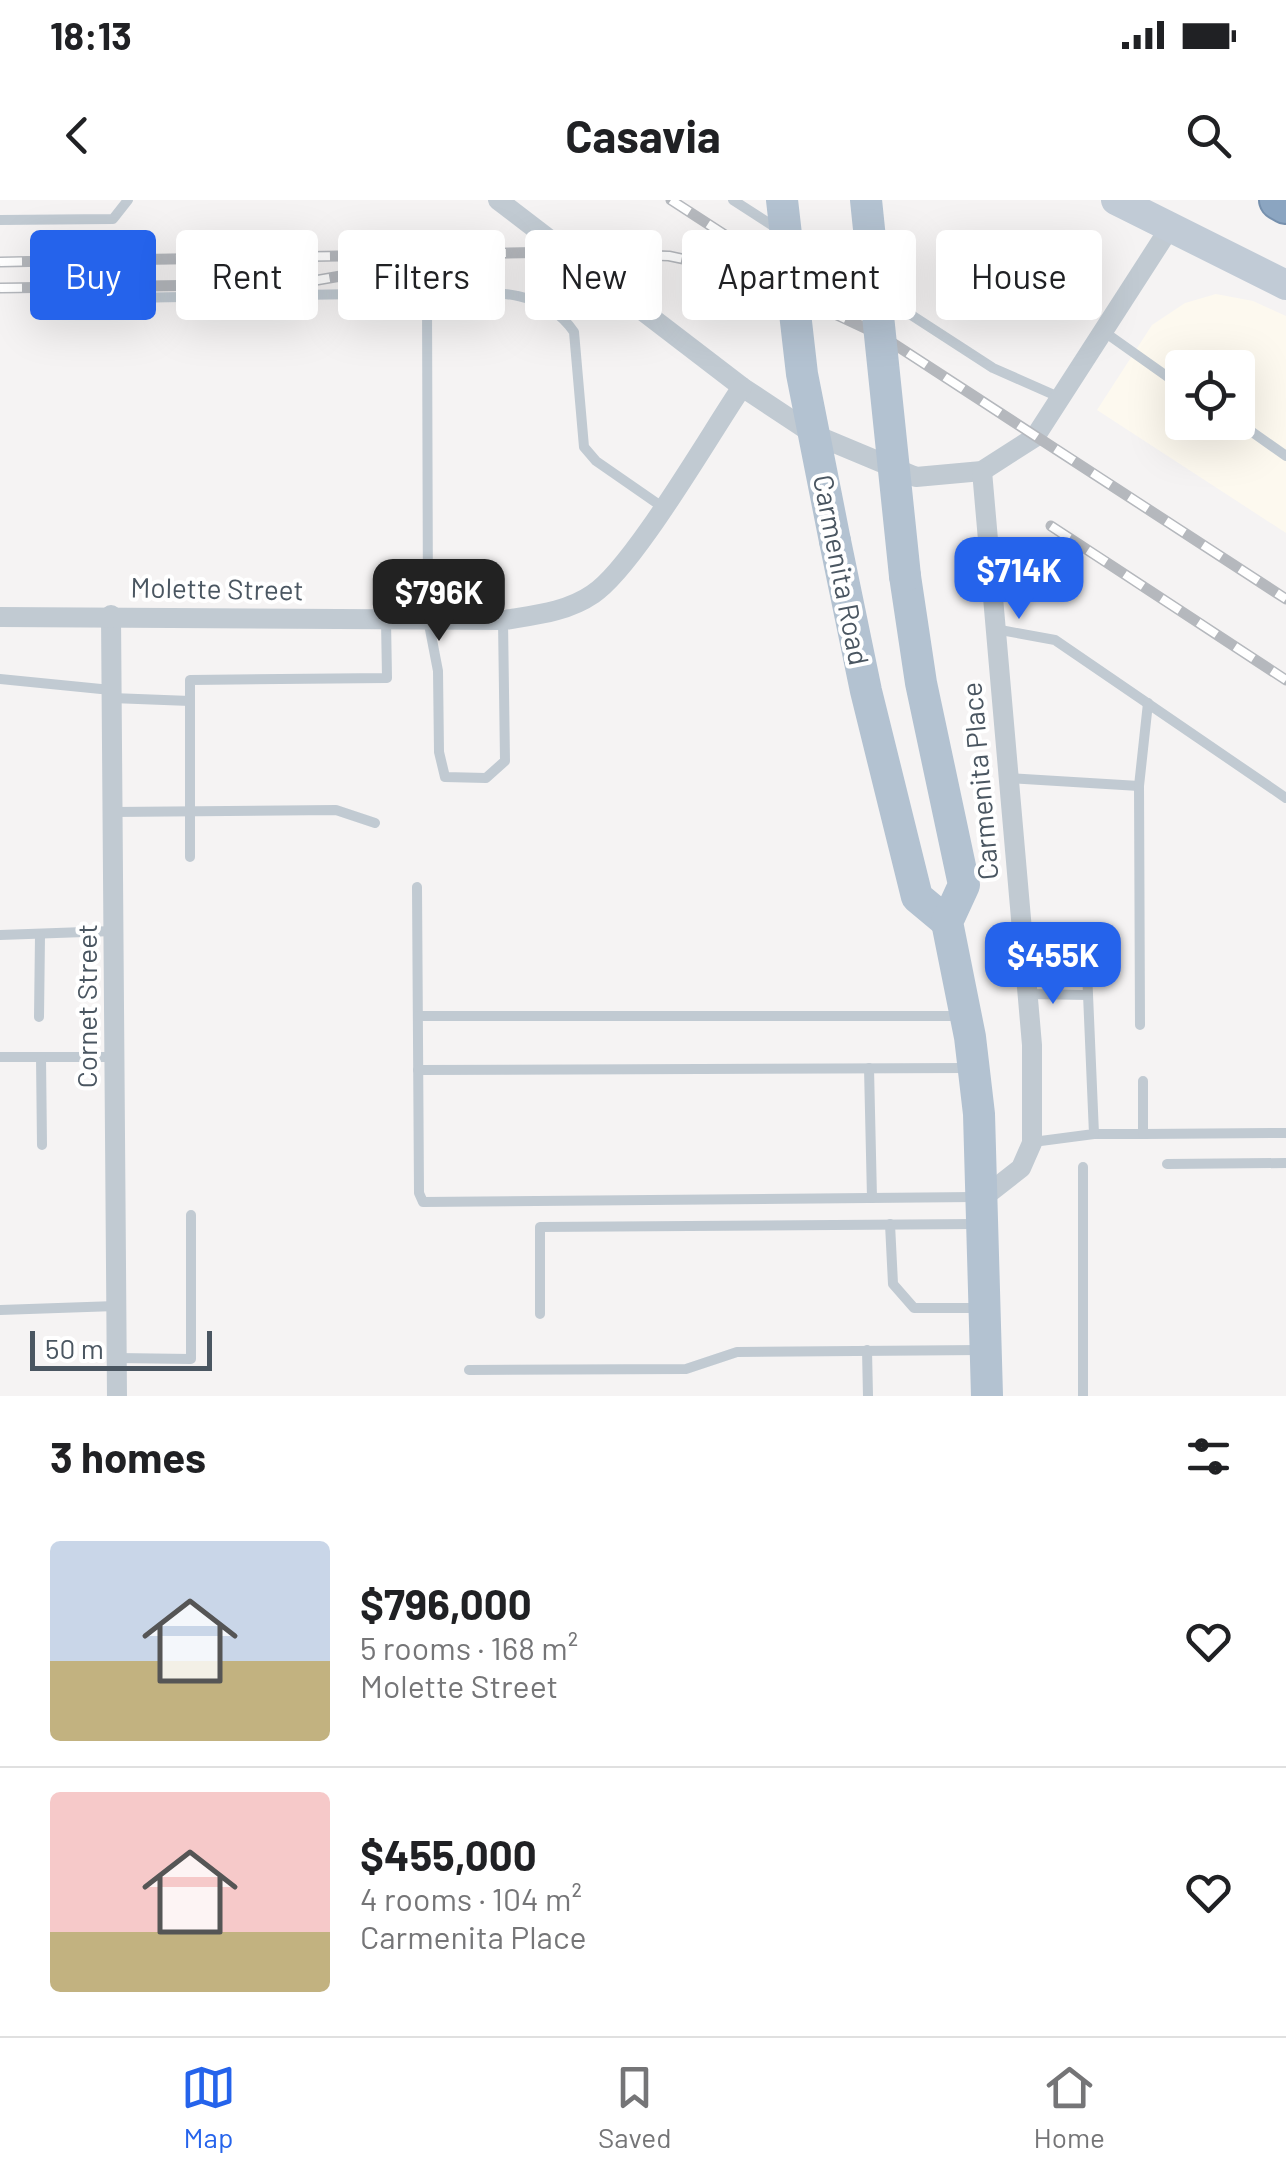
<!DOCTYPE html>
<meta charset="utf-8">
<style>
body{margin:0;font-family:Barlow,sans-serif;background:#f6f6f6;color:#202124;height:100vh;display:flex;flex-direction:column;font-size:38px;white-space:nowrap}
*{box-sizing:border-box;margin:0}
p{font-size:32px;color:#757577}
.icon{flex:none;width:55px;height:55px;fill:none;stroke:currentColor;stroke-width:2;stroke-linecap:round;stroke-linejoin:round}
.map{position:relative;height:1196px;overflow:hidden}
.drawer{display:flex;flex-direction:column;background:#fff;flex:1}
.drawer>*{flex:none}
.hud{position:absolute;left:30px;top:30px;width:1228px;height:90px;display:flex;gap:20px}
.buttons{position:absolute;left:1165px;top:150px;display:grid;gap:20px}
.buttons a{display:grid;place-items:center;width:90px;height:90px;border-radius:10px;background:#fff;box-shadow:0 10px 40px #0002;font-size:50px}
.scale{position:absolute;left:30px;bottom:25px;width:182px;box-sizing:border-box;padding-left:10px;border:5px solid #4a5661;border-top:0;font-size:28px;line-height:35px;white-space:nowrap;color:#4a5661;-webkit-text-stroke:8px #fff;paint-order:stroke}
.price{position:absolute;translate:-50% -85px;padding:0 22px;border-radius:20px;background:#2563eb;color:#fff;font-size:32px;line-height:65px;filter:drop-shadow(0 2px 5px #0008)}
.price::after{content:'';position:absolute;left:50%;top:60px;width:30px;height:22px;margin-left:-15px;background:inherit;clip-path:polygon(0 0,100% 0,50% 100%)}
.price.on{background:#222;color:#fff}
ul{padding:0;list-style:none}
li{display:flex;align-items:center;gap:30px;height:250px;padding:0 50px}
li+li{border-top:2px solid #e0e0e0}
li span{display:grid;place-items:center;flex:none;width:280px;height:200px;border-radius:10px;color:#555}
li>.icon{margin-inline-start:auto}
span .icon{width:120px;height:120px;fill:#fffc;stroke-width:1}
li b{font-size:42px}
h2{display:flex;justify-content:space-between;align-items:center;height:120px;padding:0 50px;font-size:42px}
.tag{padding:0 35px;border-radius:10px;background:#fff;box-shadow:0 10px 40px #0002;font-size:35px;line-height:90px}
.tag.on{background:#2563eb;color:#fff}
.status{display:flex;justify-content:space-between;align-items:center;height:70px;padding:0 50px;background:#fff;direction:ltr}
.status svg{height:28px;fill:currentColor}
header{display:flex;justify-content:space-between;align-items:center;height:130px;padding:0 50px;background:#fff;font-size:45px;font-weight:700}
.dock{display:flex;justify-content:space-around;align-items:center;height:140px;border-top:2px solid #e0e0e0;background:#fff;font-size:28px;color:#757577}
.dock a{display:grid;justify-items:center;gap:5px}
.dock .on{color:#2563eb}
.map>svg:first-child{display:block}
.commercial{fill:#fdf9ef;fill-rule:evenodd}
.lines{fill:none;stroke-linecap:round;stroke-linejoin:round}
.highway-casing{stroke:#7690ad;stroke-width:42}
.lane{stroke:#c1cad2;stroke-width:10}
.street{stroke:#c1cad2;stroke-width:20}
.secondary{stroke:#c1cbd6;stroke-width:30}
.primary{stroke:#b3c2d1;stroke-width:32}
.highway{stroke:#8ba5c1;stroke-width:38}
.rail-casing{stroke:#b5b8bd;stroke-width:11}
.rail{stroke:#fff;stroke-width:8;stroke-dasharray:22;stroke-linecap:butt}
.primary-bridge{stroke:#b3c2d1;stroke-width:32}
.labels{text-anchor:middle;stroke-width:8;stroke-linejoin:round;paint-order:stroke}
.street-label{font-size:28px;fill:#4a5661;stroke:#fff}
</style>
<div class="status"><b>18:13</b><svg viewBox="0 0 49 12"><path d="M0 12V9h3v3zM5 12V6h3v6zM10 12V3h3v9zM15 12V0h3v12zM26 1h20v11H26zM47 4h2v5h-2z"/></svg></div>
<header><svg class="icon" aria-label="back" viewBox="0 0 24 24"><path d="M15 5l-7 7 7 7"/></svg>Casavia<svg class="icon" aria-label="search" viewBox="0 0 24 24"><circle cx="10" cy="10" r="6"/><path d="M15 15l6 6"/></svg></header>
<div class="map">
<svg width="1286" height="1196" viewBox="0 0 1286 1196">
<rect width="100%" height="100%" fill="#f5f3f3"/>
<path class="commercial" d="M1216 94 1253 101 1286 116V333L1097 210 1152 125 1185 103ZM1182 168H1238V222H1182Z"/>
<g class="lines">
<g class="highway-casing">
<polyline id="highway" points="1279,0 1286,4"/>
</g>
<g class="lane">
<polyline points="733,0 778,29"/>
<polyline points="0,20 113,19 128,0"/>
<polyline points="792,39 866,86"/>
<path d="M418 93C474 94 539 81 574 132L584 247 596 261 661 306"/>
<polyline points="885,98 993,168 1061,198"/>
<polyline points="67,99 417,93 427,99 428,419 438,471 439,552 445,577 486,578 505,561 503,421"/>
<polyline points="1103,131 1182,187"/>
<polyline points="1238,222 1286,256"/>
<polyline points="995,429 1055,440 1286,598"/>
<polyline points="0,479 111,490"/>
<polyline points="112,498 190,501"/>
<polyline points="1008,578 1139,586 1140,825"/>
<polyline points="1139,586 1148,503"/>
<polyline points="113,612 336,610 375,623"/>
<polyline points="190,657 190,480 387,478 386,420"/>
<polyline points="417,687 419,993 423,1002 975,997"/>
<polyline points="0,735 113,731"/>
<polyline points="1028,794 1088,795"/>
<polyline points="418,816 960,816"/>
<polyline points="39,817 40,736"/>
<polyline points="0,857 114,857"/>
<polyline points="41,857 42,945"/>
<polyline points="869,868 872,998"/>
<polyline points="418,870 967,868"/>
<polyline points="1094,934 1143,934 1143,881"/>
<polyline points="1143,934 1286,933"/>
<polyline points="1033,942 1094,934 1086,748"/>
<polyline points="1167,964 1286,963"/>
<polyline points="1083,967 1083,1196"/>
<polyline points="890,1024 893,1084 914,1108 980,1108"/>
<polyline points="0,1110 116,1106"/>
<polyline points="540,1114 540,1027 978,1024"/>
<polyline points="867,1150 868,1196"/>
<polyline points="117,1158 191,1159 191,1015"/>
<polyline points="469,1170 686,1169 737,1152 981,1150"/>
</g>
<g class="street">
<polyline points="498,0 742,187 813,234 916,277 982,271 1035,237 1169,29"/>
<polyline points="982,271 1032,845 1032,943 1021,968 984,997"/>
<polyline points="111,415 117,1196"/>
<path d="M0 417 505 420C535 415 567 412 593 394 633 368 710 234 742 187"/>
</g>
<polyline class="secondary" points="1116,0 1286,85"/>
<g class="primary">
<polyline points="835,341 866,491 917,697 947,722"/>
<polyline points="905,376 921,483 964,685 947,722 970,837 979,914 987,1196"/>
</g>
<use href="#highway" class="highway"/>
<g class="rail-casing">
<g id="rail">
<polyline points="671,0 799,83"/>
<polyline points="0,62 563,52 669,56 745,72 880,135"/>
<polyline points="0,88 295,84 398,66"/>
<polyline points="871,129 1286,399"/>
<polyline points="1051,326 1286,480"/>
</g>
</g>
<use href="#rail" class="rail"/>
<g class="primary-bridge">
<polyline points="782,0 802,174 835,341"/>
<polyline points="866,0 905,376"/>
</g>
</g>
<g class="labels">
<g class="street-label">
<text transform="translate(841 370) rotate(79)" y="10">Carmenita Road</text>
<text transform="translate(217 389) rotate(1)" y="10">Molette Street</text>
<text transform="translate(980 581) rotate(-95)" y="10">Carmenita Place</text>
<text transform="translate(87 806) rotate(-90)" y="10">Cornet Street</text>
</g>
</g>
</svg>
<div class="buttons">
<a><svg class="icon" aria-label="locate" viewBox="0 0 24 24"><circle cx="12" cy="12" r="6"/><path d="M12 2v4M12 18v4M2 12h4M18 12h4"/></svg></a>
</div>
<div class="scale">50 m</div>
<b class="price" style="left:1019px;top:422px">$714K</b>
<b class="price on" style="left:439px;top:444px">$796K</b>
<b class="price" style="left:1053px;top:807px">$455K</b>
<div class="hud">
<a class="tag on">Buy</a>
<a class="tag">Rent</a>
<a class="tag">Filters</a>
<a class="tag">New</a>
<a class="tag">Apartment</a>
<a class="tag">House</a>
</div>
</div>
<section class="drawer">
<h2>3 homes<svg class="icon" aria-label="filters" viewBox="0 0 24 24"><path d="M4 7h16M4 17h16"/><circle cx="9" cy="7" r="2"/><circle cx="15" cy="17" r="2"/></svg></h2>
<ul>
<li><span style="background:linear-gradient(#c9d6e8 60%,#c2b280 0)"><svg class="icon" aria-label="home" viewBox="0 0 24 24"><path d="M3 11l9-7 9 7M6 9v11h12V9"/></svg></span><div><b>$796,000</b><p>5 rooms · 168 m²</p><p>Molette Street</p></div><svg class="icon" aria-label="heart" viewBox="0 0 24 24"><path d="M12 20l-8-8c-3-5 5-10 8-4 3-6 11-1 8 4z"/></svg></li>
<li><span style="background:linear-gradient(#f6c9c9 70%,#c2b280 0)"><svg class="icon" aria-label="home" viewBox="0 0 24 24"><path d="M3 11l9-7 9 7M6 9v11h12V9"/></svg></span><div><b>$455,000</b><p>4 rooms · 104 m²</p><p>Carmenita Place</p></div><svg class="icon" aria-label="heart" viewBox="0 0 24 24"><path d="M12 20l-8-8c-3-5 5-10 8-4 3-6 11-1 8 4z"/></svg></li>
</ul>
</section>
<nav class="dock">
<a class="on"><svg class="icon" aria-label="map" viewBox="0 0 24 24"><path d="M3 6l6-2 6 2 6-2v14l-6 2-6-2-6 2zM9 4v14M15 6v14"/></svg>Map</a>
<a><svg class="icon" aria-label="saved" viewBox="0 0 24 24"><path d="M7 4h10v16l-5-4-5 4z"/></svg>Saved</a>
<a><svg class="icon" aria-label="home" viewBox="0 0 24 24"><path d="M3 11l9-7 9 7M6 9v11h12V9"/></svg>Home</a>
</nav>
